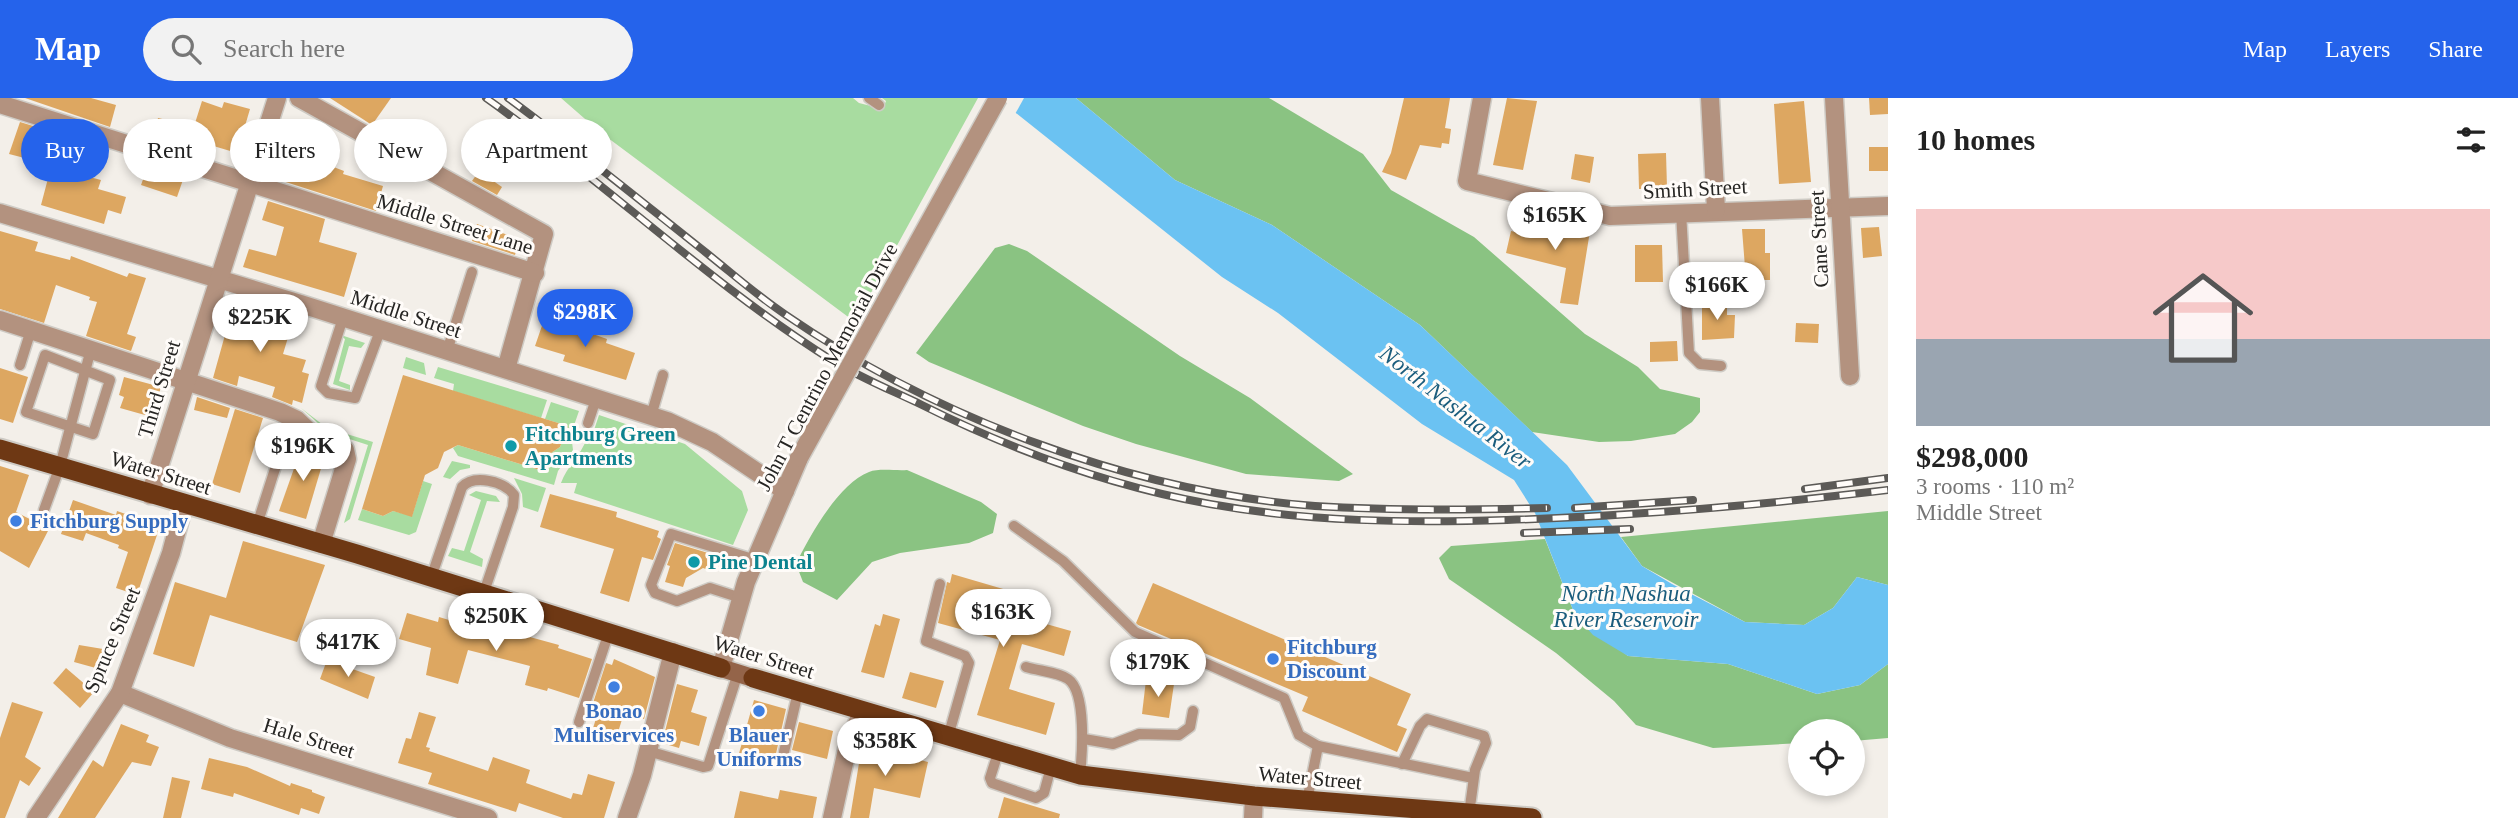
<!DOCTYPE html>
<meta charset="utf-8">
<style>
body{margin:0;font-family:"Times New Roman",serif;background:#f2f2f2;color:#222;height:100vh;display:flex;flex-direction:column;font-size:26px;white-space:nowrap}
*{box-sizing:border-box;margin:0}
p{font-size:23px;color:#767676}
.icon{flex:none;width:38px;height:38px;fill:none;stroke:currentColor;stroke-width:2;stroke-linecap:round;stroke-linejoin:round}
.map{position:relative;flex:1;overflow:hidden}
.details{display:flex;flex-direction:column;background:#fff;width:630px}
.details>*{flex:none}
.top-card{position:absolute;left:21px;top:21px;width:665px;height:63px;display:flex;gap:14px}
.fabs{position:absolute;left:1788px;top:621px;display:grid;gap:14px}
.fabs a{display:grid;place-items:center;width:77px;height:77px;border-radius:50%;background:#fff;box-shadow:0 4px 10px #0003;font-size:35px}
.price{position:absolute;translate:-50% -60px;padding:0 16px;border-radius:24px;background:#fff;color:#222;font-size:23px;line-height:46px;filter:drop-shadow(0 2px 4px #0008)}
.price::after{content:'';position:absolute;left:50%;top:42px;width:21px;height:16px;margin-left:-10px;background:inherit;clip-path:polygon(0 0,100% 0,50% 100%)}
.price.current{background:#2563eb;color:#fff}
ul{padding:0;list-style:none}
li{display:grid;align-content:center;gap:14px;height:371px;padding:0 28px}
li span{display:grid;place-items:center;height:217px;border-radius:0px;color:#555}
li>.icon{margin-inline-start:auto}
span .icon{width:126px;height:126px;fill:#fffc;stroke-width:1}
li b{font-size:30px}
h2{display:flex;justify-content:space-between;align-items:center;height:84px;padding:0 28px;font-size:30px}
.tag{padding:0 24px;border-radius:32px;background:#fff;box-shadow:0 4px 10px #0003;font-size:24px;line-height:63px}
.tag.current{background:#2563eb;color:#fff}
header{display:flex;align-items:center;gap:42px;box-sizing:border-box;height:98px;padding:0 35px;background:#2563eb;color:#fff}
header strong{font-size:33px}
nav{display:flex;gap:38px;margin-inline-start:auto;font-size:24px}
.search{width:490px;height:63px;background:#f2f2f2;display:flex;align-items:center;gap:18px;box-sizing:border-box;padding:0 24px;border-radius:38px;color:#767676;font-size:26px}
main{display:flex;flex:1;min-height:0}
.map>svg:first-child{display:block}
.green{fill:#a8dca0}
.forest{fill:#8ac382}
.water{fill:#6bc2f2}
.pier{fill:#f3efe9}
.building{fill:#dda761}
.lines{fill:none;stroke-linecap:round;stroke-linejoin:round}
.service-casing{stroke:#cecbc5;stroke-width:13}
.minor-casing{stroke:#cecbc5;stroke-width:21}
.tertiary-casing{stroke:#cecbc5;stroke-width:21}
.secondary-casing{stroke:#cecbc5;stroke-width:21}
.trunk-casing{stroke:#cecbc5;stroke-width:23}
.service{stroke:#b3927f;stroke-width:10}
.minor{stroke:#b3927f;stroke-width:18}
.tertiary{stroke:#b3927f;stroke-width:18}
.secondary{stroke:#946449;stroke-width:18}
.trunk{stroke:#6e3814;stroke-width:19}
.rail-casing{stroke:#5c5a57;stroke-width:8}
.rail{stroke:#fffcf9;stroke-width:5;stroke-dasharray:16;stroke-linecap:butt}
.tertiary-bridge-casing{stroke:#cecbc5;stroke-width:21;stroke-linecap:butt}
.tertiary-bridge{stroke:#b3927f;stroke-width:18}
.culture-dot{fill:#0f9aa8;stroke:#fffcf9;stroke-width:2.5}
.shop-dot{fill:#3f7fe0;stroke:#fffcf9;stroke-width:2.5}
.labels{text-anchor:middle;stroke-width:6;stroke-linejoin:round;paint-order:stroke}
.street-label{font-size:21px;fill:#262523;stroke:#fffcf9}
.culture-label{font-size:21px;font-weight:bold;fill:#0d838f;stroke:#fffcf9;text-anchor:start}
.shop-label{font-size:21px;font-weight:bold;fill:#366cbe;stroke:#fffcf9;text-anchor:start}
.water-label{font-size:23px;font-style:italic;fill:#1b5d7d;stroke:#fffcf9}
</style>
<header>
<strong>Map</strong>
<div class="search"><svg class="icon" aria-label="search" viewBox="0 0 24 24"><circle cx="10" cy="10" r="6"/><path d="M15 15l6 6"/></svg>Search here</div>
<nav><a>Map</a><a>Layers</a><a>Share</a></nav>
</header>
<main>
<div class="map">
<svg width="1888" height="720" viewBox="0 0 1888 720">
<rect width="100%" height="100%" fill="#f3efe9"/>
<g class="green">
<polygon points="561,0 853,0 859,5 883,11 886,3 882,0 978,0 855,224 600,34"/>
<polygon points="338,236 365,245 361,250 349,248 339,283 350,287 350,292 333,286 345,241"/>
<polygon points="406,259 424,265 426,277 403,270"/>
<polygon points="438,269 547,302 541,320 453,293 454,286 434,280"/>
<polygon points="551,304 579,313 571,336 573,352 558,373 554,387 458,358 453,350 458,347 546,374 551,355 560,349 568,328 545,321"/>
<polygon points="301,310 327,330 373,344 350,421 344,425 368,347 328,334"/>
<path d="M599 317 685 346 742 393 748 412 733 447 574 395 577 385H561C567 368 580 359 587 340L591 341Z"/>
<polygon points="452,363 470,367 470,370 460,372 450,381 443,379"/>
<polygon points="514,380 546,390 538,414 523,409 522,396"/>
<polygon points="423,383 432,386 416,434 409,437 358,422 362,411 383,418 393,413 412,418"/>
<polygon points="476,393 496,398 500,404 487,403 470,454 483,461 482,469 448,458 452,450 464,453 481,402 469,397"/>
</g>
<g class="forest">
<polygon points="1076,0 1269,0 1363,56 1391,92 1474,139 1585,236 1638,269 1660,291 1700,300 1700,314 1692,324 1675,336 1631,343 1599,344 1532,334 1420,227 1272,127 1175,82"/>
<polygon points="1009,146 1027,153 1180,258 1250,300 1353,376 1339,383 1246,376 1136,346 1083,328 929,264 916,255 995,150"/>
<path d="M907 372 981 404 997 416 993 435 969 445 900 455 872 464 837 502 803 484 796 466C809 439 839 385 869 374 879 370 896 373 907 372Z"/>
<polygon points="1888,413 1888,487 1857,479 1833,510 1804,527 1745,524 1642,468 1621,439"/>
<polygon points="1545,441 1575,517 1628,558 1728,566 1817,596 1860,587 1888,566 1888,640 1853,643 1853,634 1801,634 1801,645 1713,650 1636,627 1614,603 1556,555 1449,481 1439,460 1451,448"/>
</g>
<polygon class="water" points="997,0 1076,0 1175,82 1272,127 1420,227 1567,367 1642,468 1672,486 1745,524 1804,527 1833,510 1857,479 1888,487 1888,566 1860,587 1817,596 1728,566 1628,558 1593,537 1575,517 1535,415 1514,382 1422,326 1278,215 1222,179"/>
<polygon class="pier" points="994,0 1024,0 1014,18"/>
<g class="building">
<polygon points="25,0 91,0 116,7 110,29"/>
<polygon points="330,0 391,0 372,27"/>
<polygon points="1404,0 1450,0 1445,30 1451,31 1449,46 1442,45 1441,50 1420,47 1406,82 1382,74 1391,55"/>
<polygon points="1507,0 1537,3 1523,72 1493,67"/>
<polygon points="1869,0 1888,0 1888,16 1870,17"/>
<polygon points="202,3 222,10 224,4 250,11 237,55 190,41"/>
<polygon points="1804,3 1811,84 1779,86 1774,6"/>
<polygon points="158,20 188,27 182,51 153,42"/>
<polygon points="20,24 43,31 38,49 48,51 44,65 9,56"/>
<polygon points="419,36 436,46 429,59 410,49"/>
<rect x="1869" y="49" width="19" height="24"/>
<polygon points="275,51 318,63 344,73 343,76 383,88 376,113 267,78"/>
<polygon points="1666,55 1667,90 1639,91 1638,56"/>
<polygon points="1575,56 1594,59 1590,85 1571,81"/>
<polygon points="149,65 185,76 177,99 141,87"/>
<polygon points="51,69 101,82 98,91 126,99 121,116 108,112 104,126 41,107"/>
<polygon points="479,73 502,89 497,97 472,83"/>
<polygon points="268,103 325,121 319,144 357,155 344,199 243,169 249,151 276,158 284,129 262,122"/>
<polygon points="1533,121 1590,133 1578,207 1560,205 1566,170 1506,155 1511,133 1529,137"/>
<polygon points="477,126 519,141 515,157 472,143"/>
<polygon points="1879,129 1882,158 1863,160 1861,130"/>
<polygon points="1742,131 1765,131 1765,155 1770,155 1770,182 1746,182"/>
<polygon points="0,133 38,144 35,153 70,162 71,158 127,179 129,175 146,180 127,236 136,239 131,253 86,238 97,204 89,202 90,199 56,187 44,225 0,211"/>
<polygon points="1635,147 1662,147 1663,184 1635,184"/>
<polygon points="1702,205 1727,205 1727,217 1735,217 1734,240 1702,242"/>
<polygon points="227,206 276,222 277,218 293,223 283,256 306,262 302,274 309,276 302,305 293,302 292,307 272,299 275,289 239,278 237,288 213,280 225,237 218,234"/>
<polygon points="545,219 607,241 606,245 635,255 626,282 563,263 565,257 535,248"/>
<polygon points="1796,225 1819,226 1818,245 1795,244"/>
<polygon points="1677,243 1678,263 1650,264 1650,244"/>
<polygon points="0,270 28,279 13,325 0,321"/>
<polygon points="403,277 568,328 560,349 551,355 546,374 458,347 444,354 438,370 425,377 412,419 393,413 383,418 362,411"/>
<polygon points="124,279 161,289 152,319 120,310 124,299 119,297"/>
<polygon points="197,299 230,310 227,320 194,312"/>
<polygon points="235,311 263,320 240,395 212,386"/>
<polygon points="302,348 325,357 306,421 279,413"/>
<polygon points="0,368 29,377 16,414 49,431 29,470 0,453"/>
<polygon points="550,396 617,414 616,419 659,433 657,439 661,441 653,462 642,459 629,504 600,495 614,451 540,429"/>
<polygon points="73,402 116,417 117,413 160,428 137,497 116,490 128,454 118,450 119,447 86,435 83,443 61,436"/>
<polygon points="243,443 325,467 297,544 210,517 194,569 153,556 175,484 226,500"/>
<polygon points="675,445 718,458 714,474 703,470 686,480 683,489 665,484 670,468 667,467"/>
<polygon points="952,476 1010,493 1004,514 1071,533 1064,558 1022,546 1009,591 1055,605 1046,637 977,617 1000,542 938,525 947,484 950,485"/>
<polygon points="1153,485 1411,596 1397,627 1407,631 1397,654 1302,613 1308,599 1138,527 1136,525"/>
<polygon points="407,515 438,524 439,519 489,534 490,528 559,547 558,550 592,561 579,600 548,590 547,593 525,587 530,568 468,552 458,586 426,577 431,550 399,541"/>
<polygon points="883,516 900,521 884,580 861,574 875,526 880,528"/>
<polygon points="79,547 109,552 103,572 74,564"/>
<polygon points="614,561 655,579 644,621 624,615 615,644 591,637 600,607 593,605 606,565 612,567"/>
<polygon points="327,562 375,579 368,601 320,581"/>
<polygon points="66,570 94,594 80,610 53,585"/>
<polygon points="910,574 944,583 936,610 902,600"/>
<polygon points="1146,582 1174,586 1169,620 1142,616"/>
<polygon points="677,586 698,592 691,614 707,619 699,648 681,643 679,650 662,645"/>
<polygon points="754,602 786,611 773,669 738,659"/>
<polygon points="12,604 43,614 25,659 41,670 29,688 20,682 5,720 0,720 0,640"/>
<polygon points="419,614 436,619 426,649 430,650 429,653 488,673 493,659 530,672 526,685 571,701 573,695 582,697 588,676 615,684 604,720 563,720 519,705 516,714 428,686 432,675 398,665 406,640 411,641"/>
<polygon points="799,624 833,633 827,661 792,652"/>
<polygon points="121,626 149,637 146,644 159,649 151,668 132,664 95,720 58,720 93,662 103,669"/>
<polygon points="862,647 928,664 920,700 874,690 869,720 850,720"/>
<polygon points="209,660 247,669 290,688 291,685 312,692 312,694 325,699 319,716 301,710 299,717 234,695 233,699 201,691"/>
<polygon points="172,679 190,683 181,720 163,720"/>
<polygon points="780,692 817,699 813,720 734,720 740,693 778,701"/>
<polygon points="1004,699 1060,716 1059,720 998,720"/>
</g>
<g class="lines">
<g class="service-casing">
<g id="service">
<polyline points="869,0 879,7"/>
<polyline points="1681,114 1689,255 1700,266 1721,268"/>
<polyline points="343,220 321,288 328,295 355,300 380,233"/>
<polyline points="447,253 472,174"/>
<polygon points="45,257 110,282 93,336 26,314"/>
<polyline points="20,267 31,232"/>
<polyline points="651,318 663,277"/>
<polyline points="588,325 596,301"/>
<polyline points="44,412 60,368 91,251"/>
<polyline points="257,427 282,349"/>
<polyline points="1014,428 1063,463 1135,534 1284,600 1299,637 1318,648"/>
<path d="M431 480 462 389C474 376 504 383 514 397L513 409 483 497"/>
<polyline points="940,486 926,543 965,558 969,565 948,639"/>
<polyline points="741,500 710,490 677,503 655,495 651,487 671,436 756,462"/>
<path d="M1026 569C1039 573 1058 574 1068 581 1087 594 1082 658 1080 677"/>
<polyline points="579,624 609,534"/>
<polyline points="1084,641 1113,646 1139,636 1179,637 1190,629 1193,613"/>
<polyline points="648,653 703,669 708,668 738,575"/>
<polyline points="784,654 798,594"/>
<polyline points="998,655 990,680 992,685 1036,700 1044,695 1051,669"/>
<polyline points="1402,666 1420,628 1427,621 1484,638 1486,645 1475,672 1469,716"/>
<polyline points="1307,703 1318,648 1473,680"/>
</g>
</g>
<g class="minor-casing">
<g id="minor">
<polyline points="299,0 544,136 506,271"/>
<polyline points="1482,0 1467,83 1610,118 1888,108"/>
<polyline points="1710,0 1716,112"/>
<polyline points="1834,0 1850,278"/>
<polyline points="0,6 535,175"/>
<polyline points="0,115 301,206 667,323 712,344 785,393"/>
<polyline points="0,222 280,314 297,322 319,343 345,352 347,361 321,446"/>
<polyline points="150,397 277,0"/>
<polyline points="120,595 230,640 488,720"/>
<polyline points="36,720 120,595 171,455 184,406"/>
<polyline points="627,720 642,677 673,554"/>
<polyline points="832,720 848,647 862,614"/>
<polyline points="1253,720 1254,698"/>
</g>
</g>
<g class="tertiary-casing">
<polyline id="tertiary" points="721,570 746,484 799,360"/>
</g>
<g class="secondary-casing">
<polyline id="secondary" points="721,570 753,580"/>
</g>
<g class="trunk-casing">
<g id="trunk">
<polyline points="0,351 357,456 721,570"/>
<polyline points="753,580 1080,677 1254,698 1532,720"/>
</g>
</g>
<use href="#service" class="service"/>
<use href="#minor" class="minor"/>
<use href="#tertiary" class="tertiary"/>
<use href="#secondary" class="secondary"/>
<use href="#trunk" class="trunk"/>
<g class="rail-casing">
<g id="rail">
<path d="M486 0C605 84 710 186 833 263 861 280 893 293 922 307 1012 352 1111 388 1210 406 1309 424 1408 425 1507 422 1635 418 1761 407 1888 392"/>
<path d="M508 0C576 50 642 104 709 157 734 177 759 199 786 217 936 320 1133 394 1315 408 1392 413 1470 412 1547 410"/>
<polyline points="1805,391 1888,380"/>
<polyline points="1575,410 1693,402"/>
<polyline points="1524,435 1630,431"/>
</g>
</g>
<use href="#rail" class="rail"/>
<g class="tertiary-bridge-casing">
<polyline id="tertiary-bridge" points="799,360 998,0"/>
</g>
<use href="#tertiary-bridge" class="tertiary-bridge"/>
</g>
<g class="culture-dot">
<circle cx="511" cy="348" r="7"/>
<circle cx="694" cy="464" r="7"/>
</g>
<g class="shop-dot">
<circle cx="16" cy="423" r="7"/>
<circle cx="1273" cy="561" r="7"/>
<circle cx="614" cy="589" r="7"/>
<circle cx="759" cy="613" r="7"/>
</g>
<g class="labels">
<g class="street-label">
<text transform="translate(1695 91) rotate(-3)" y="7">Smith Street</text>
<text transform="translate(455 126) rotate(17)" y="7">Middle Street Lane</text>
<text transform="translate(1819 141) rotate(-93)" y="7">Cane Street</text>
<text transform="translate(406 216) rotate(18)" y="7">Middle Street</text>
<text transform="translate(827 269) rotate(-62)" y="7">John T Centrino Memorial Drive</text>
<text transform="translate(159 291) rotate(-73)" y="7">Third Street</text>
<text transform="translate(161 375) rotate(17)" y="7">Water Street</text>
<text transform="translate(112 542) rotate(-67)" y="7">Spruce Street</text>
<text transform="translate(764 559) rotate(17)" y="7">Water Street</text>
<text transform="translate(309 640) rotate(17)" y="7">Hale Street</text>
<text transform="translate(1310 680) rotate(5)" y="7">Water Street</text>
</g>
<g class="culture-label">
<text x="525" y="343">Fitchburg Green<tspan x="525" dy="24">Apartments</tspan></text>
<text x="708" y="471">Pine Dental</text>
</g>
<g class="shop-label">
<text x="30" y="430">Fitchburg Supply</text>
<text x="1287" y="556">Fitchburg<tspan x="1287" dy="24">Discount</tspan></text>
<text x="614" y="620" text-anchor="middle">Bonao<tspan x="614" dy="24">Multiservices</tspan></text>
<text x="759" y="644" text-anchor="middle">Blauer<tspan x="759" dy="24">Uniforms</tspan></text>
</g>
<g class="water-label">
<text transform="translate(1456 309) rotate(38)" y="8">North Nashua River</text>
<text x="1626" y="503">North Nashua<tspan x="1626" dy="26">River Reservoir</tspan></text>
</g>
</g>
</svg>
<div class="fabs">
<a><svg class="icon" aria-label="locate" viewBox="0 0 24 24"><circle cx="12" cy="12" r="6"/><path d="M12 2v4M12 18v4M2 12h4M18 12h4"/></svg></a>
</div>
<b class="price" style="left:1555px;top:154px">$165K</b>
<b class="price" style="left:1717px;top:224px">$166K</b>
<b class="price current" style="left:585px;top:251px">$298K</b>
<b class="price" style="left:260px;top:256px">$225K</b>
<b class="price" style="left:303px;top:385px">$196K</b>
<b class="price" style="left:1003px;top:551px">$163K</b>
<b class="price" style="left:496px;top:555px">$250K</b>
<b class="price" style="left:348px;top:581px">$417K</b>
<b class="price" style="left:1158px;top:601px">$179K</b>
<b class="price" style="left:885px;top:680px">$358K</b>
<div class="top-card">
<a class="tag current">Buy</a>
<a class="tag">Rent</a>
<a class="tag">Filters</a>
<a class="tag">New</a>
<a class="tag">Apartment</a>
</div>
</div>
<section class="details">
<h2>10 homes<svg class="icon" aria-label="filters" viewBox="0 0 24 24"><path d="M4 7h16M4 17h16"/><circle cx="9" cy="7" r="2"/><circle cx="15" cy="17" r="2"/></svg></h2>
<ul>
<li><span style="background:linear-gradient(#f6c9c9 60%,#9aa5b1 0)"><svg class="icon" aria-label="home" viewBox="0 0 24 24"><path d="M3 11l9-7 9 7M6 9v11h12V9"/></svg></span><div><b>$298,000</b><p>3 rooms · 110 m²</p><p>Middle Street</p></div></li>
</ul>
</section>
</main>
